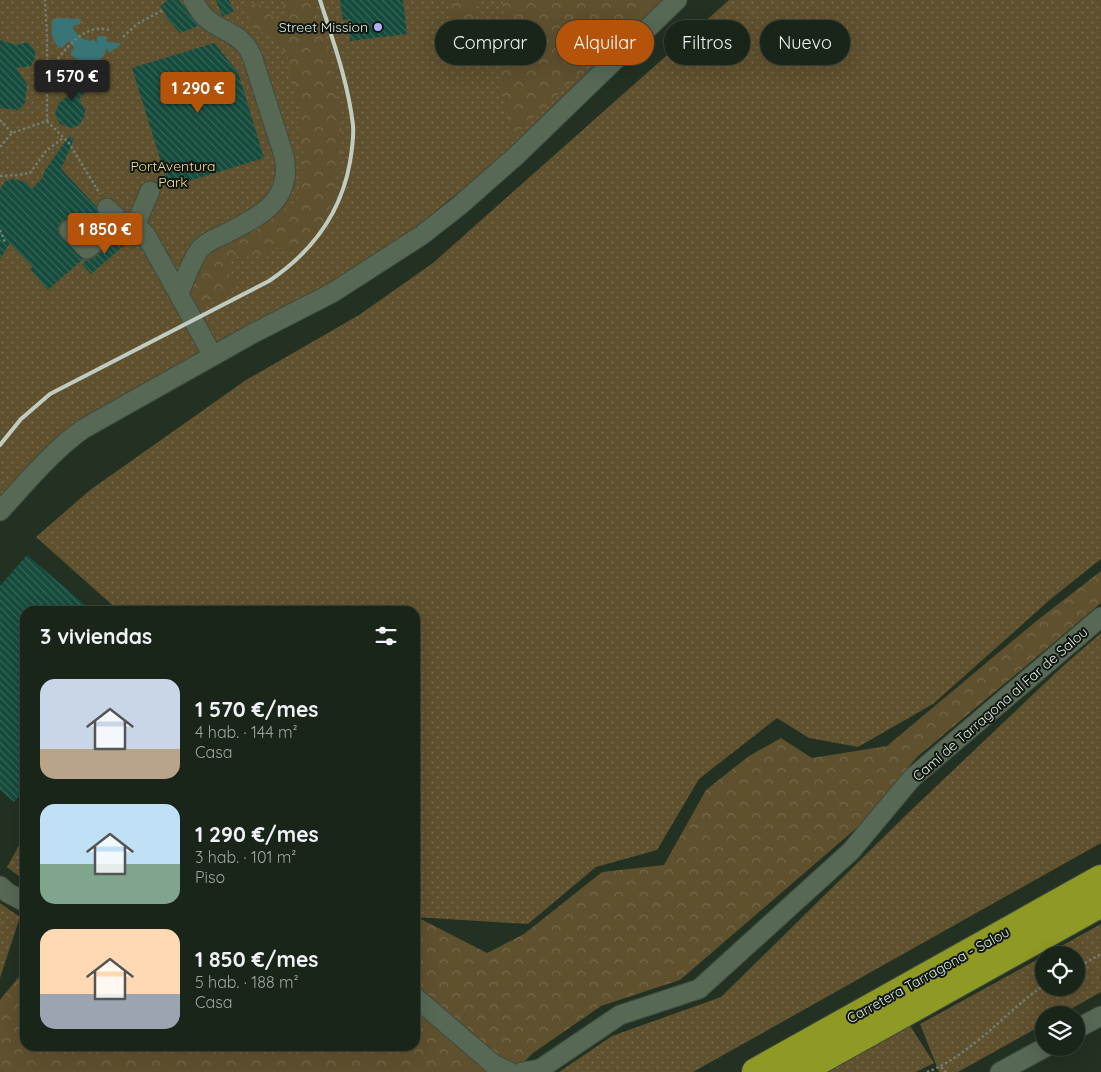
<!DOCTYPE html>
<html lang="es">
<meta charset="utf-8">
<style>
body{margin:0;font-family:Quicksand,sans-serif;background:#232d22;color:#f1f3f6;height:100vh;display:flex;flex-direction:column;font-size:19px;white-space:nowrap}
*{box-sizing:border-box;margin:0}
p{font-size:16px;color:#9fa5a2}
.icon{flex:none;width:28px;height:28px;fill:none;stroke:currentColor;stroke-width:2;stroke-linecap:round;stroke-linejoin:round}
.map{position:relative;flex:1;overflow:hidden}
.side{position:absolute;left:20px;top:606px;width:400px;height:445px;display:flex;flex-direction:column;background:#1a2519;border-radius:15px;box-shadow:0 5px 20px #0002,0 0 0 1px #384238}
.side>*{flex:none}
.hud{position:absolute;left:435px;top:20px;width:475px;height:45px;display:flex;gap:10px}
.controls{position:absolute;left:1035px;top:946px;display:grid;gap:10px}
.controls a{display:grid;place-items:center;width:50px;height:50px;border-radius:50%;background:#1a2519;box-shadow:0 5px 20px #0002,0 0 0 1px #384238;font-size:25px}
.price{position:absolute;translate:-50% -42px;padding:0 11px;border-radius:5px;background:#b45309;color:#fff;font-size:16px;line-height:32px;filter:drop-shadow(0 1px 2px #0008)}
.price::after{content:'';position:absolute;left:50%;top:30px;width:15px;height:11px;margin-left:-8px;background:inherit;clip-path:polygon(0 0,100% 0,50% 100%)}
.price.selected{background:#222;color:#fff}
ul{padding:0;list-style:none}
li{display:flex;align-items:center;gap:15px;height:125px;padding:0 20px}
li span{display:grid;place-items:center;flex:none;width:140px;height:100px;border-radius:15px;color:#555}
li>.icon{margin-inline-start:auto}
span .icon{width:60px;height:60px;fill:#fffc;stroke-width:1}
li b{font-size:21px}
h2{display:flex;justify-content:space-between;align-items:center;height:60px;padding:0 20px;font-size:21px}
.chip{padding:0 18px;border-radius:22px;background:#1a2519;box-shadow:0 5px 20px #0002,0 0 0 1px #384238;font-size:18px;line-height:45px}
.chip.selected{background:#b45309;color:#fff}
.map>svg:first-child{display:block}
.green{fill:url(#green-dots)}
.forest{fill:url(#forest-crowns)}
.water{fill:#397477}
.building{fill:url(#building-back-hatch)}
.lines{fill:none;stroke-linecap:round;stroke-linejoin:round}
.minor-casing{stroke:#3e4c3e;stroke-width:21}
.highway-casing{stroke:#3e4c3e;stroke-width:30}
.path{stroke:#717e70;stroke-width:2.5;stroke-dasharray:2.5 2.5;stroke-linecap:butt}
.minor{stroke:#576855;stroke-width:19}
.highway{stroke:#8f9a24;stroke-width:28}
.rail{stroke:#c1ccc0;stroke-width:4}
.poi-dot{fill:#afaefa;stroke:#101710;stroke-width:2}
.labels{text-anchor:middle;stroke-width:4;stroke-linejoin:round;paint-order:stroke}
.poi-label{font-size:14px;fill:#e2ece1;stroke:#101710;text-anchor:end}
.park-label{font-size:14px;fill:#f6d995;stroke:#101710}
.street-label{font-size:14px;fill:#e2ece1;stroke:#101710}
</style>
<div class="map">
<svg width="1101" height="1072" viewBox="0 0 1101 1072">
<defs>
<pattern id="green-dots" width="8" height="8" patternUnits="userSpaceOnUse" patternTransform="scale(1.25)"><rect width="8" height="8" fill="#5f502e"/><path d="M2 2h.1M6 6h.1" fill="none" stroke="#76694c" stroke-width="1.8" stroke-linecap="round"/></pattern>
<pattern id="forest-crowns" width="20" height="18" patternUnits="userSpaceOnUse" patternTransform="scale(1.25)"><rect width="20" height="18" fill="#5f502e"/><path d="M2 6a3 3 0 1 1 6 0M12 15a3 3 0 1 1 6 0" fill="none" stroke="#76694c"/></pattern>
<pattern id="building-back-hatch" width="6" height="6" patternUnits="userSpaceOnUse" patternTransform="scale(1.25)"><rect width="6" height="6" fill="#154b3c"/><path d="M-1 5l2 2M0 0l6 6M5-1l2 2" fill="none" stroke="#376558"/></pattern>
</defs>
<rect width="100%" height="100%" fill="#223121"/>
<g class="green">
<polygon points="0,0 663,0 496,162 411,231 345,276 62,435 41,452 0,499"/>
<polygon points="729,0 1101,0 1101,559 1052,598 933,704 858,747 809,738 777,718 699,779 657,850 596,867 528,924 415,917 415,611 119,611 36,537 90,490 246,380 359,315 433,263"/>
<polygon points="1101,633 1101,843 693,1072 559,1072 612,1036 721,997 906,815 1063,666"/>
<polygon points="25,835 25,881 7,867"/>
<polygon points="0,903 20,917 0,978"/>
<polygon points="1101,924 1101,992 1060,1015 1044,1015 1044,1024 958,1072 939,1072 920,1024 1044,956 1044,988 1076,988 1076,955 1045,955"/>
<polygon points="909,1024 934,1063 916,1072 825,1072"/>
</g>
<g class="forest">
<path d="M283 0H313L328 53 341 119 342 145 338 173 334 183 337 193C328 217 316 235 297 252 289 253 285 249 278 248 271 247 269 253 264 255 257 258 251 253 244 254 240 254 233 259 230 261L228 266 229 276C234 279 236 282 235 288L200 309 195 308 186 290 210 247 293 204 301 190 304 157 299 106 295 96 289 60 279 42 251 26 246 6 250 3 260 5 282 26 286 25Z"/>
<polygon points="448,0 477,0 475,21 449,18"/>
<polygon points="503,0 657,0 513,137 502,93"/>
<polygon points="1101,571 1101,603 917,757 860,825 680,980 601,1006 533,1053 514,1072 0,1072 0,1000 22,973 25,965 25,1046 415,1046 415,916 487,953 524,934 602,872 664,865 706,790 749,756 781,738 812,758 887,746 1035,622"/>
</g>
<path class="water" d="M58 18 81 19 80 24 74 26 73 29 81 38 90 41 94 39 96 43 98 36H106L107 42 120 43V45L109 53 107 47 104 56 91 66 84 64 71 55V51L74 48 69 41 62 48C51 44 50 29 53 19Z"/>
<g class="building">
<polygon points="168,0 179,0 198,26 180,33 165,16 167,15 160,6"/>
<polygon points="216,0 229,0 234,12 222,16"/>
<polygon points="340,0 403,0 407,34 350,41 349,19 343,20"/>
<polygon points="0,40 16,45 28,42 35,51 35,58 31,66 16,68 27,84 25,103 18,110 0,108"/>
<polygon points="214,43 238,72 264,158 169,187 132,68"/>
<polygon points="68,71 89,88 79,99 85,109 84,118 79,125 71,128 60,124 55,114 59,103 71,93 58,82"/>
<polygon points="69,136 74,139 61,169 96,206 99,216 84,229 73,219 66,219 61,222 58,227 58,233 61,237 83,259 48,290 30,269 33,267 10,243 0,259 0,190 4,182 13,179 26,182 32,189 43,177 44,172"/>
<polygon points="120,235 127,243 91,274 82,264 87,260 94,258"/>
<polygon points="27,555 92,611 25,611 25,789 14,802 0,790 0,586"/>
</g>
<g class="lines">
<g class="minor-casing">
<g id="minor">
<polyline points="107,208 122,223"/>
<polyline points="135,226 150,191"/>
<path d="M69 230 87 249 116 224C128 222 138 226 146 235L213 356"/>
<path d="M179 293C185 280 192 258 201 248 207 241 217 238 225 234 259 216 293 202 284 156L252 56C241 32 225 34 207 19 201 14 197 7 193 0"/>
<path d="M0 511C27 482 51 452 83 429L250 335 332 293 422 235 459 206 518 154 677 0"/>
<polyline points="0,886 8,893 25,902"/>
<polyline points="415,997 493,1064 510,1072"/>
<polyline points="1076,1029 1101,1016"/>
<polyline points="522,1072 540,1069 620,1015 699,989 851,851 912,778 1101,617"/>
<polyline points="1000,1072 1044,1048"/>
</g>
</g>
<g class="highway-casing">
<g id="highway">
<polyline points="756,1072 1101,879"/>
<polyline points="798,1072 1101,903"/>
</g>
</g>
<g class="path">
<polyline points="123,37 137,24 163,10"/>
<path d="M48 70C64 53 82 22 109 30"/>
<polyline points="0,120 12,133"/>
<polyline points="47,121 69,143 100,194"/>
<polyline points="0,147 12,133 47,121 47,37 45,0"/>
<polyline points="0,176 18,175 30,173 46,151 63,138"/>
<polyline points="0,230 5,242"/>
<polyline points="1076,968 1101,954"/>
<polyline points="941,1067 946,1072"/>
<path d="M927 1072C953 1063 986 1035 1007 1015 1019 1005 1030 994 1044 986"/>
</g>
<use href="#minor" class="minor"/>
<use href="#highway" class="highway"/>
<path class="rail" d="M0 445 21 419 50 394 269 281C312 252 341 214 350 162 352 150 354 137 353 125 348 82 333 41 320 0"/>
</g>
<circle class="poi-dot" cx="378" cy="27" r="5"/>
<g class="labels">
<g class="poi-label">
<text x="368" y="32">Street Mission</text>
</g>
<g class="park-label">
<text x="173" y="171">PortAventura<tspan x="173" dy="16">Park</tspan></text>
</g>
<g class="street-label">
<text transform="translate(1000 704) rotate(-41)" y="5">Camí de Tarragona al Far de Salou</text>
<text transform="translate(928 975) rotate(-29)" y="5">Carretera Tarragona - Salou</text>
</g>
</g>
</svg>
<div class="controls">
<a><svg class="icon" aria-label="locate" viewBox="0 0 24 24"><circle cx="12" cy="12" r="6"/><path d="M12 2v4M12 18v4M2 12h4M18 12h4"/></svg></a>
<a><svg class="icon" aria-label="layers" viewBox="0 0 24 24"><path d="M12 4l9 5-9 5-9-5zM3 14l9 5 9-5"/></svg></a>
</div>
<b class="price selected" style="left:72px;top:102px">1 570 €</b>
<b class="price" style="left:198px;top:114px">1 290 €</b>
<b class="price" style="left:105px;top:255px">1 850 €</b>
<div class="hud">
<a class="chip">Comprar</a>
<a class="chip selected">Alquilar</a>
<a class="chip">Filtros</a>
<a class="chip">Nuevo</a>
</div>
<section class="side">
<h2>3 viviendas<svg class="icon" aria-label="filters" viewBox="0 0 24 24"><path d="M4 7h16M4 17h16"/><circle cx="9" cy="7" r="2"/><circle cx="15" cy="17" r="2"/></svg></h2>
<ul>
<li><span style="background:linear-gradient(#c9d6e8 70%,#b9a48a 0)"><svg class="icon" aria-label="home" viewBox="0 0 24 24"><path d="M3 11l9-7 9 7M6 9v11h12V9"/></svg></span><div><b>1 570 €/mes</b><p>4 hab. · 144 m²</p><p>Casa</p></div></li>
<li><span style="background:linear-gradient(#bfe0f5 60%,#7fa58c 0)"><svg class="icon" aria-label="home" viewBox="0 0 24 24"><path d="M3 11l9-7 9 7M6 9v11h12V9"/></svg></span><div><b>1 290 €/mes</b><p>3 hab. · 101 m²</p><p>Piso</p></div></li>
<li><span style="background:linear-gradient(#ffd9b3 65%,#9aa5b1 0)"><svg class="icon" aria-label="home" viewBox="0 0 24 24"><path d="M3 11l9-7 9 7M6 9v11h12V9"/></svg></span><div><b>1 850 €/mes</b><p>5 hab. · 188 m²</p><p>Casa</p></div></li>
</ul>
</section>
</div>
